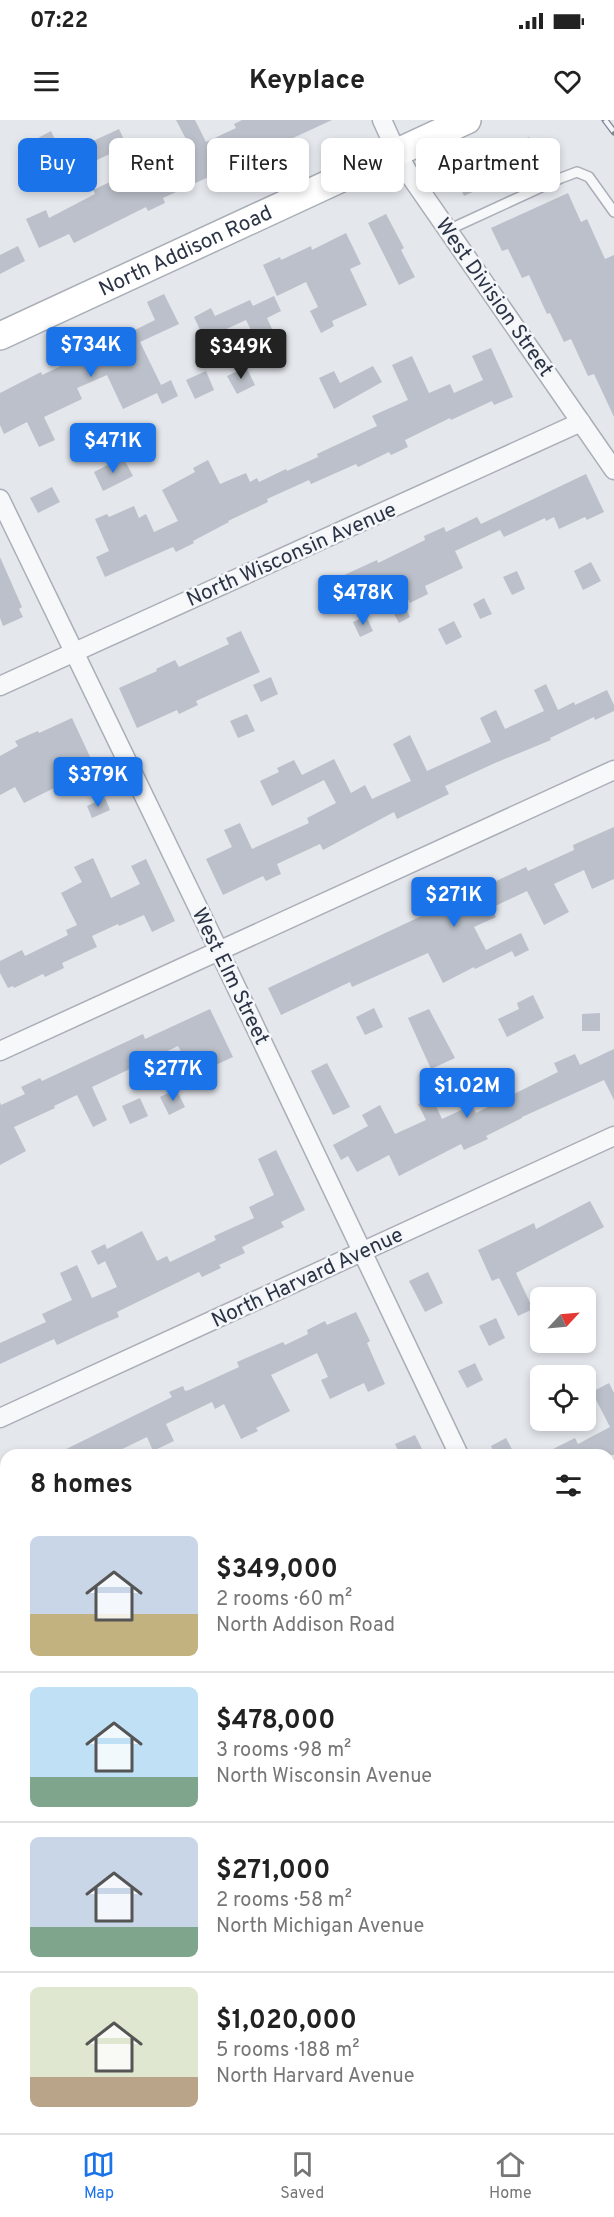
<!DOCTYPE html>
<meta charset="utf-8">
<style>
body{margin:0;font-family:Overpass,sans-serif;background:#f2f2f2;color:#222;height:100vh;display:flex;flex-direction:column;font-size:22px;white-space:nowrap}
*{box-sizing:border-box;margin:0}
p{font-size:20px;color:#767676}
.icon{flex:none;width:33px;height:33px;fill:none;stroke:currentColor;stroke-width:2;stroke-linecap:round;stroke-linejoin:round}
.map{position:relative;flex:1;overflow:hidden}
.panel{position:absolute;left:0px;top:1329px;width:615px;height:684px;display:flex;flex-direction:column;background:#fff;border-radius:18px 18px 0 0;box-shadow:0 3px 9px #0003}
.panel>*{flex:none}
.top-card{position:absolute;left:18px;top:18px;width:579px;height:54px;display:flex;gap:12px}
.needle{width:39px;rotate:64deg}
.controls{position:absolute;left:530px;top:1167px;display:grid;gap:12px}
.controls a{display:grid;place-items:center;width:66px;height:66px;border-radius:9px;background:#fff;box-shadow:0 3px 9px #0003;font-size:30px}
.price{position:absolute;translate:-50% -51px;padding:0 14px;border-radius:6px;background:#1a73e8;color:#fff;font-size:20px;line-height:39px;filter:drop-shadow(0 2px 3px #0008)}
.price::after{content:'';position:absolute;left:50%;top:36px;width:18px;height:14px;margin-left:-9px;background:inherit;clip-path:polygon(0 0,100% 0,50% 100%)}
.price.active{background:#222;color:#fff}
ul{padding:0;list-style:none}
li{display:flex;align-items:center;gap:18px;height:150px;padding:0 30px}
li+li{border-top:2px solid #e0e0e0}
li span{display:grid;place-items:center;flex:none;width:168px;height:120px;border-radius:9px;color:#555}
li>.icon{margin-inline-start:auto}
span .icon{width:72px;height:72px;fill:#fffc;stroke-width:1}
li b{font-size:26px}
h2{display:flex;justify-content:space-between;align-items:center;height:72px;padding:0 30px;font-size:26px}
.pill{padding:0 21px;border-radius:9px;background:#fff;box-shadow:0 3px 9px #0003;font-size:21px;line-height:54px}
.pill.active{background:#1a73e8;color:#fff}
.status{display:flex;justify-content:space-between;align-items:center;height:42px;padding:0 30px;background:#fff;direction:ltr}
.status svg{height:16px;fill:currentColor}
header{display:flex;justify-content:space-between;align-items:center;height:78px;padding:0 30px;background:#fff;font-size:27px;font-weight:700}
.menu{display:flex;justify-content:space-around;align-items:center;height:84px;border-top:2px solid #e0e0e0;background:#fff;font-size:16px;color:#767676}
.menu a{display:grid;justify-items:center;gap:3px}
.menu .active{color:#1a73e8}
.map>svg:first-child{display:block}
.built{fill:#d2d6de}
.building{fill:#bbc0ca}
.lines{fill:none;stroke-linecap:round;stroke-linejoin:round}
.lane-casing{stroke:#a9aeb7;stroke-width:12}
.street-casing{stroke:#a9aeb7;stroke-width:21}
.secondary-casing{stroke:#a9aeb7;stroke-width:30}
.lane{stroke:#f7f8fa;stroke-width:9}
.street{stroke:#f7f8fa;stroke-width:18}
.secondary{stroke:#fff;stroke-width:27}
.rail-casing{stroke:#7d8696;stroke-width:7}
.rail{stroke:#f4f6f9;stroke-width:4.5;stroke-dasharray:14;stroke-linecap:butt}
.labels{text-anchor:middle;stroke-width:5;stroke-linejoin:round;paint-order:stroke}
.street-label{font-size:21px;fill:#2b3445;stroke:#f4f6f9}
</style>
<div class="status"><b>07:22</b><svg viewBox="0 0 49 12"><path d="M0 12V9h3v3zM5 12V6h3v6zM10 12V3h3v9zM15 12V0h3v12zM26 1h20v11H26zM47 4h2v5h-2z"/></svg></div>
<header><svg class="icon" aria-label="menu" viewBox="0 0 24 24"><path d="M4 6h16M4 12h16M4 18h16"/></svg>Keyplace<svg class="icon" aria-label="heart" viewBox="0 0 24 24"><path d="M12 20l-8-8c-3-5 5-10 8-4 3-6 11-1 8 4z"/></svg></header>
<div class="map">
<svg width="614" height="2013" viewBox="0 0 614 2013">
<rect width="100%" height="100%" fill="#e4e7ec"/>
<polygon class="built" points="0,1821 6,1833 6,2007 60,2007 47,2013 0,2013"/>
<g class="building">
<polygon points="176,0 195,0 206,22 236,8 234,4 242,0 332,0 163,78 165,83 148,91 146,87 74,123 69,114 39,128 26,99 46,90 49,98 95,74 93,70 110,62 112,66 169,39 166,34 188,23"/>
<polygon points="119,9 127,26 71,52 63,35"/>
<polygon points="51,11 60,30 48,36 38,18"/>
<polygon points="529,17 540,41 464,76 453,52"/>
<polygon points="568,73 581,102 587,99 605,139 614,135 614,297 594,254 588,256 571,219 564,222 550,193 547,194 529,155 522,158 508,129 502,131 491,108"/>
<polygon points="386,94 404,128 401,130 415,157 399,165 368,103"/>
<polygon points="346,113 361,144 350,149 367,185 332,201 334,206 321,213 310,191 318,187 306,162 277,176 263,145 280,137 281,140 311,126 312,130"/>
<polygon points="18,126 25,141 0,154 0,135"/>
<polygon points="164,174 179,204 140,222 161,265 171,260 178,276 162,284 157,273 123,289 107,255 77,268 82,279 44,297 55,320 39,327 27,302 4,314 0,305 0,273 41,252 42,255 82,236 81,234 102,224 103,226 155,200 147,182"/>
<polygon points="274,176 281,191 267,198 284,235 267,243 246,200 222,211 226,219 208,227 194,197 211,188 215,196 250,180 253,186"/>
<polygon points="491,228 513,277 494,285 492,281 451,300 450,298 405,320 408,327 391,335 389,332 358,347 356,344 311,364 309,360 267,379 268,382 228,401 229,402 193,421 194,423 176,432 173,427 105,457 96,437 109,431 95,399 107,394 109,397 134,386 139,398 146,394 154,412 178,401 162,370 195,352 193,348 208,340 220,364 246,353 250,362 257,358 259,362 286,349 287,351 318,337 317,334 377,306 372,296 408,280 392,245 412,236 429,273 450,264 454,273 483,260 472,236"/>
<polygon points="373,246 382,262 334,289 319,258 334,251 340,263"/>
<polygon points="246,247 255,265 237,274 227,256"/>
<polygon points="206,251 214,270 195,279 186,260"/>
<polygon points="123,337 133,356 103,371 94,352"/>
<polygon points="586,354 604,392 587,400 585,397 559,409 554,397 546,401 545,398 504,417 500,410 455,431 463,448 425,466 428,474 410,483 396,455 349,477 352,483 334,493 320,466 377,440 378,443 425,420 424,416 444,407 446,412 477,397 481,404"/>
<polygon points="52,367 60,382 38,393 30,378"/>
<polygon points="0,437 22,487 19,489 23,497 3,506 0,498"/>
<polygon points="591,442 601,461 583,470 574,451"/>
<polygon points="517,451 525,469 512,475 503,457"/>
<polygon points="484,478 492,494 480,499 473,484"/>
<polygon points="403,482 410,497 399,503 391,488"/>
<polygon points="366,496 373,511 360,517 353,502"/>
<polygon points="454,501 462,517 446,525 438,509"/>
<polygon points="241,511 260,552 196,581 198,585 179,594 177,590 137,608 119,568 157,551 156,549 175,540 179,547 229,524 226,518"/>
<polygon points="271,557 278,574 261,582 253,565"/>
<polygon points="546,564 558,590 574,582 575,585 607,570 614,585 614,591 595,600 594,597 550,618 551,620 495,643 445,666 449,674 397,699 394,692 323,730 320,724 277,744 281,754 266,761 263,756 223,775 206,739 232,727 224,710 240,703 252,729 309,703 307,698 336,683 324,660 272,686 260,661 279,652 277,648 294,640 302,655 334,639 351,673 365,665 372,679 411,661 393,624 410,615 427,651 491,622 480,598 496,590 505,609 544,591 534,570"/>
<polygon points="247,594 255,611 238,618 230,601"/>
<polygon points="72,598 92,641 66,653 70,660 24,683 15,667 0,675 0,636 18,626 15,621 38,611 39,613"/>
<polygon points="105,678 110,690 92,698 87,686"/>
<polygon points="614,707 614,759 592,769 584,750 554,764 569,792 544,805 527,771 491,788 496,797 474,807 486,830 521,813 529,830 515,837 512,831 475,849 474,847 443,863 428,833 352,867 350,862 281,895 268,868 526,747 528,751 574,730 573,725"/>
<polygon points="93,738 111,778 140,764 131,746 146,739 175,801 152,812 144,795 119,806 118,804 92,816 97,827 62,843 64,848 45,857 43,854 14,868 13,866 8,868 0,853 0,841 22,830 25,836 68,815 66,810 77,805 61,773 82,762 74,747"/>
<polygon points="533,875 544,898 507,917 498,899 519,889 517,883"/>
<polygon points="374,888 383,907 365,915 356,897"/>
<polygon points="210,889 233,937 209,948 214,956 198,964 178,926 92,967 107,1000 93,1007 77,975 54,986 55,988 14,1007 26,1031 0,1045 0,982 1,985 25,974 21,967 40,958 42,961 143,914 145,919"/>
<polygon points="429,889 455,938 431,949 408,898"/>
<polygon points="600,893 600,911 582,911 582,894"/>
<polygon points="614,929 614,980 604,960 522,997 522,998 486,1016 488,1019 464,1030 461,1024 399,1056 389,1035 357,1052 348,1036 341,1040 333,1025 368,1006 362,995 380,985 395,1014 426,1000 418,984 432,977 442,999 472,985 476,993 558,952 554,943 575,934 580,945"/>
<polygon points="327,943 350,987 333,995 311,951"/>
<polygon points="176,969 185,987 169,995 160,977"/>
<polygon points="140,978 148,996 130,1004 122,986"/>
<polygon points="276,1030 305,1090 281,1102 284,1107 242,1127 245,1133 219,1145 221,1148 202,1157 199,1152 117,1192 119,1197 100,1205 57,1225 54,1219 0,1244 0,1223 46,1202 42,1194 72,1180 60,1153 77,1145 92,1178 117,1167 105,1141 98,1145 91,1131 105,1124 107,1129 142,1111 157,1141 167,1136 170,1142 216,1120 214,1116 254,1098 249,1087 274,1075 258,1039"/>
<polygon points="590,1081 604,1107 516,1153 533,1189 518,1196 499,1158 492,1161 478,1130 534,1103 536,1109"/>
<polygon points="428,1152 443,1183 425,1192 409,1161"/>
<polygon points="356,1192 370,1221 367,1223 385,1264 368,1272 364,1263 330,1279 321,1260 328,1257 317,1233 271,1255 290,1291 256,1308 258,1311 241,1319 224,1284 215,1289 212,1282 166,1304 174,1321 153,1331 147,1317 110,1335 54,1335 172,1277 169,1272 183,1266 185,1271 189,1270 239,1247 237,1242 283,1222 285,1225 308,1214 307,1210 325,1201 327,1205"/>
<polygon points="496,1198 505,1218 489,1226 479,1206"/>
<polygon points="475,1243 483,1260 467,1268 458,1251"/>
<polygon points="609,1263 614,1273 614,1335 541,1335 575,1318 578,1324 610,1307 592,1272"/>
<polygon points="415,1315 425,1335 400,1335 395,1324"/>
<polygon points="506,1318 515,1335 495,1335 491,1326"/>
</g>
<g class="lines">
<g class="lane-casing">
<g id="lane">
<polyline points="448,110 561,58 577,52 589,57 614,92"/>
<polyline points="0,1865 6,1863"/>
<polyline points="0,1896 6,1893"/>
<polyline points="103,2007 106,2013"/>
</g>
</g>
<g class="street-casing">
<g id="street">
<polyline points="382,0 397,33 411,57 614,350"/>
<polyline points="0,379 219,831 459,1335"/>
<polyline points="0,566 581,302"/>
<polyline points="0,931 614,650"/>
<polyline points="0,1298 614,1016"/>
<polyline points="609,1397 614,1394"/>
<polyline points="609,1652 614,1662"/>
<polyline points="0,1677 6,1674"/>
<polyline points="609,1762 614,1759"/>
<polyline points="60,2013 73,2007"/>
</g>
</g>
<g class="secondary-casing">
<g id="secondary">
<path id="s1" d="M0 216 467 0"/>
</g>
</g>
<use href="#lane" class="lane"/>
<use href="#street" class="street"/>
<use href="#secondary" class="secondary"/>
<g class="rail-casing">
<polyline id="rail" points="605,0 614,12"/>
</g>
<use href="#rail" class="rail"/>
</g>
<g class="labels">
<g class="street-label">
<text dy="7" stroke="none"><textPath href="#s1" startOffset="204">North Addison Road</textPath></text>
<text transform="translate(495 177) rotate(55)" y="7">West Division Street</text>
<text transform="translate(291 434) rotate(-24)" y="7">North Wisconsin Avenue</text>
<text transform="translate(231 856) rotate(64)" y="7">West Elm Street</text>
<text transform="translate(307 1157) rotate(-25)" y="7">North Harvard Avenue</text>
</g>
</g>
</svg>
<div class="controls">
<a><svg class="needle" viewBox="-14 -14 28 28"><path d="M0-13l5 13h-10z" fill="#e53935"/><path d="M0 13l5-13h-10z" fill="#767676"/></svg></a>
<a><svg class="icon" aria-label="locate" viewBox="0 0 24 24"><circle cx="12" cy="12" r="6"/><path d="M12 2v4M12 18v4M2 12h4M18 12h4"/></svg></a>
</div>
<b class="price" style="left:91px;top:258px">$734K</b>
<b class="price active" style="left:241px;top:260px">$349K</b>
<b class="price" style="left:113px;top:354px">$471K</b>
<b class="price" style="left:363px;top:506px">$478K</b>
<b class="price" style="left:98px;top:688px">$379K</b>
<b class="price" style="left:454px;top:808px">$271K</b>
<b class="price" style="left:173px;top:982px">$277K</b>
<b class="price" style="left:467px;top:999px">$1.02M</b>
<div class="top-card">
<a class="pill active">Buy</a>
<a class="pill">Rent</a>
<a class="pill">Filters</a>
<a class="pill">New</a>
<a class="pill">Apartment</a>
</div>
<section class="panel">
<h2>8 homes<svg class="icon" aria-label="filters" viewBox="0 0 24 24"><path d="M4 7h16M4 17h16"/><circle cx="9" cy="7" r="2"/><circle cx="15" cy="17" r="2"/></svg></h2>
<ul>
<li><span style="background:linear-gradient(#c9d6e8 65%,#c2b280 0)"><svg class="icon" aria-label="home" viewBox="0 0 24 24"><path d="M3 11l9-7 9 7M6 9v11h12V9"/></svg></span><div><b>$349,000</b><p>2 rooms · 60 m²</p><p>North Addison Road</p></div></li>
<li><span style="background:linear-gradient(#bfe0f5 75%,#7fa58c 0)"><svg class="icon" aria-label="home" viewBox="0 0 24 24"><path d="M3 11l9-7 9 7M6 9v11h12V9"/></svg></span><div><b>$478,000</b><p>3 rooms · 98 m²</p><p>North Wisconsin Avenue</p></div></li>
<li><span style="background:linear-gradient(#c9d6e8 75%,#7fa58c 0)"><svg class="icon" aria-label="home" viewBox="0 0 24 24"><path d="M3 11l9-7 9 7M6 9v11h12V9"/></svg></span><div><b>$271,000</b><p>2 rooms · 58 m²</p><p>North Michigan Avenue</p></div></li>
<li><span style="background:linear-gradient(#dfe7d0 75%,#b9a48a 0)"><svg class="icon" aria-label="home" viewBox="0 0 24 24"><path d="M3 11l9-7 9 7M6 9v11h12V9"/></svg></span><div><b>$1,020,000</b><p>5 rooms · 188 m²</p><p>North Harvard Avenue</p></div></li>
</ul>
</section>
</div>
<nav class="menu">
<a class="active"><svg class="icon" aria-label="map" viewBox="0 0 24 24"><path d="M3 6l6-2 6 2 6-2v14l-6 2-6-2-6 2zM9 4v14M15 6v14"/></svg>Map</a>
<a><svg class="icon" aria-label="saved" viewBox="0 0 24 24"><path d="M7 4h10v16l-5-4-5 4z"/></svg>Saved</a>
<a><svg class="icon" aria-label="home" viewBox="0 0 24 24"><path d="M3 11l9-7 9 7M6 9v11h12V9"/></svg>Home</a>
</nav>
